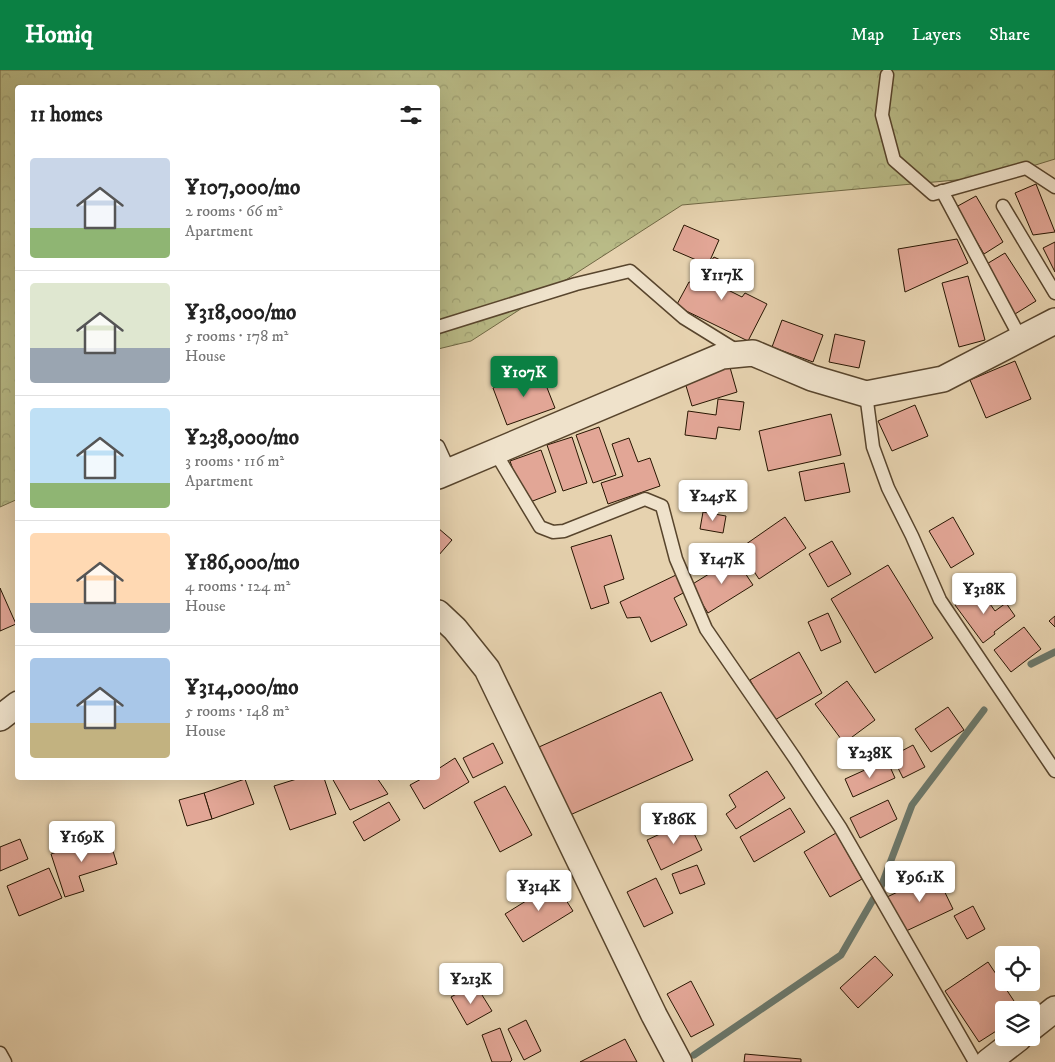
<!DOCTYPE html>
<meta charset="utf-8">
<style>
body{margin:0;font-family:"IM FELL DW Pica",serif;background:#f2f2f2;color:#222;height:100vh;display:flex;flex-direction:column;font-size:19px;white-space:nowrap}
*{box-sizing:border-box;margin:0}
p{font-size:16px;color:#767676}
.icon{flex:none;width:28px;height:28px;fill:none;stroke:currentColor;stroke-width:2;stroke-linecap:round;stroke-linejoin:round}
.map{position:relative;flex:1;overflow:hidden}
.sheet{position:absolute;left:15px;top:15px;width:425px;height:695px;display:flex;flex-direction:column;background:#fff;border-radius:5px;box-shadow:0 5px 20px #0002}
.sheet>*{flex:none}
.fabs{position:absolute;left:995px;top:876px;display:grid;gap:10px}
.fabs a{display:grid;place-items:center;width:45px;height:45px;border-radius:5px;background:#fff;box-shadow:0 5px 20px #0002;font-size:25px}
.price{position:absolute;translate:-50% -42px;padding:0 11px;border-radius:5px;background:#fff;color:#222;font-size:16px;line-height:32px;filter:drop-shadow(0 1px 2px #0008)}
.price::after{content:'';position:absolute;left:50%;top:30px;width:15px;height:11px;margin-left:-8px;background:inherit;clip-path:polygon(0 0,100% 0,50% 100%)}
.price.active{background:#0b8043;color:#fff}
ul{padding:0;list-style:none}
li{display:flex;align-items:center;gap:15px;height:125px;padding:0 15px}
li+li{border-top:1px solid #e0e0e0}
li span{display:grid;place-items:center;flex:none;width:140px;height:100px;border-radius:5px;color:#555}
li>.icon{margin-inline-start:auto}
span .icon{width:60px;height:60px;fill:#fffc;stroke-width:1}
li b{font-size:21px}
h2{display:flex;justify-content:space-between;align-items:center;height:60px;padding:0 15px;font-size:21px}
header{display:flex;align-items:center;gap:30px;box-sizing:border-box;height:70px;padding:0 25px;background:#0b8043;color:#fff}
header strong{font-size:24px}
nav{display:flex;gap:28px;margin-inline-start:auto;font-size:18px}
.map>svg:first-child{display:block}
.forest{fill:url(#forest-crowns);stroke:#706844}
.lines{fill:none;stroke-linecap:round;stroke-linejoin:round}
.stream{stroke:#6b776a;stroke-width:7}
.building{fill:#e2a696;stroke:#281602}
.service-casing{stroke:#58452d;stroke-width:15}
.minor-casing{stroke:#58452d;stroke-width:28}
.service{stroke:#efe2cb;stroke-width:12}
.minor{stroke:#efe2cb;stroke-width:25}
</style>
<header>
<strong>Homiq</strong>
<nav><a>Map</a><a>Layers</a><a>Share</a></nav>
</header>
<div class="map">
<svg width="1055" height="992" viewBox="0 0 1055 992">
<defs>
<pattern id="forest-crowns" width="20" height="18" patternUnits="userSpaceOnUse" patternTransform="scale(1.25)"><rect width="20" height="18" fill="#b9bb87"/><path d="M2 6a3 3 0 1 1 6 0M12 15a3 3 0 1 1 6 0" fill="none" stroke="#9fa073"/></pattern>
</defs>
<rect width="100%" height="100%" fill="#e6d2af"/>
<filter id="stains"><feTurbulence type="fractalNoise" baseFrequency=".004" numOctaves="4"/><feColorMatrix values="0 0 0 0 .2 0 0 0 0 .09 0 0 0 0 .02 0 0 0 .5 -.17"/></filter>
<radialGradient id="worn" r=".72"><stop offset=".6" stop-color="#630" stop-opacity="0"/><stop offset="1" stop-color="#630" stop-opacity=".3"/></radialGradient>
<polygon class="forest" points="0,0 1055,0 1055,89 1000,106 682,135 471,271 438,279 438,18 18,18 18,429 0,437"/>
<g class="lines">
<g class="stream">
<polyline points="1031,594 1055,582"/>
<polyline points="694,985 841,885 882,814 912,735 984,640"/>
</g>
</g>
<g class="building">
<polygon points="1036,114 1055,162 1033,165 1015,123"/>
<polygon points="976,126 1003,172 984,184 956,137"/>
<polygon points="684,155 719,170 708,195 673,180"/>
<polygon points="957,169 968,193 905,222 898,179"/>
<polygon points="1055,172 1055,202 1043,178"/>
<polygon points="1005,183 1036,231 1015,244 985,195"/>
<polygon points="714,187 739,199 728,220 742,227 745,223 767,234 748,271 676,236 689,212 701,214 708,195"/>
<polygon points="968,206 985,270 959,277 942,213"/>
<polygon points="782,250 823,265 813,292 772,277"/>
<polygon points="835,264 865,271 859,298 829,292"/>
<polygon points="1015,291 1031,329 986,348 970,310"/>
<polygon points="729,294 737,322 692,336 684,309"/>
<polygon points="540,300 555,338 507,355 493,318"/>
<polygon points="718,329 744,332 740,360 718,357 716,369 685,365 688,341 716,345"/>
<polygon points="915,335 928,366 892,381 878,351"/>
<polygon points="831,344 841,385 768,401 759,361"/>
<polygon points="599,357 616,405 593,413 576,365"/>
<polygon points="572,367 587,413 563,421 547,375"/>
<polygon points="629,368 638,392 650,388 660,416 608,434 601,413 623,406 612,374"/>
<polygon points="541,380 556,422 525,434 510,391"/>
<polygon points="844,393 850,422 805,431 799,402"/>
<polygon points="703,442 726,446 723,463 700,459"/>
<polygon points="785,447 806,478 759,509 739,479"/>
<polygon points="953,447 974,484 951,498 929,461"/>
<polygon points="438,458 452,470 438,486"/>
<polygon points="611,465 624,509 604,516 609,533 591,539 571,477"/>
<polygon points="832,471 851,504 828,517 809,484"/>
<polygon points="735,488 753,515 708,543 691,515"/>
<polygon points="888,495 933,568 875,603 831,529"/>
<polygon points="676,505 685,522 674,528 687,555 651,572 640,547 627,548 620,532"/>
<polygon points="0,518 16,554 0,561"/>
<polygon points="975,521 980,526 983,524 995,541 1006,533 1015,546 994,562 995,564 983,573 955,535"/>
<polygon points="828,543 841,572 821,581 808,552"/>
<polygon points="1055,546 1055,557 1049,551"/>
<polygon points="1024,557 1041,579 1011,602 994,580"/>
<polygon points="799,582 822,623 773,651 750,610"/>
<polygon points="847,611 875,650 844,673 815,634"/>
<polygon points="661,622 693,690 570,745 539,677"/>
<polygon points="948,637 964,660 931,682 915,659"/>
<polygon points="493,673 503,693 473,708 463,688"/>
<polygon points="913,675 925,697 903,708 892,686"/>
<polygon points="455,688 469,712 424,739 410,715 423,708 438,708 438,699"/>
<polygon points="887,690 895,708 853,727 845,709"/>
<polygon points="767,701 785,728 736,759 726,744 736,737 729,725"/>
<polygon points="300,708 324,708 336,744 290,760 274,716"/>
<polygon points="332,708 377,708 388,724 350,740"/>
<polygon points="245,709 254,734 212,749 204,723"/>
<polygon points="505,716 532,765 500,782 474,732"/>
<polygon points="204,723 212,749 187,756 179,730"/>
<polygon points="888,730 897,749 860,768 850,748"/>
<polygon points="389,732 400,750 364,771 353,752"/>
<polygon points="790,738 805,762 754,792 740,767"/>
<polygon points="688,751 702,780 661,800 647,770"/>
<polygon points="836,763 862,809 830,827 804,782"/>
<polygon points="108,765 117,794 79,806 84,821 65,827 51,784"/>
<polygon points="20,769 28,789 0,801 0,777"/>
<polygon points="697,795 705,814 680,824 672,804"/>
<polygon points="49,798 62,828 19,846 7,816"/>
<polygon points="936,804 953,839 904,862 887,827"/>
<polygon points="656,808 673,843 644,857 627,822"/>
<polygon points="555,813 573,841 523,872 505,844"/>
<polygon points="973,836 985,859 967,869 954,846"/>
<polygon points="875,886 893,905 858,938 840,918"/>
<polygon points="988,892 1020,940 1004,940 1004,956 979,972 945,921"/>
<polygon points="691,911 714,955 691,967 667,924"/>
<polygon points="477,917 492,941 467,955 451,927 462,921 465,925"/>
<polygon points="526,950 541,981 524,990 508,959"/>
<polygon points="500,958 512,990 510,992 492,992 482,965"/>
<polygon points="625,969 637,992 580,992"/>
<polygon points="745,984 801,989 801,992 744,992"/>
</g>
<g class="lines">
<g class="service-casing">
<g id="service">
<polyline points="887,5 882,45 894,90 933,124 1026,98 1055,117"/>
<polyline points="942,121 1021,269"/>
<polyline points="1003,136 1055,223"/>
<polyline points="438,257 576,214 630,201 684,248 739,282"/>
<polyline points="866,324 873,377 888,418 912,466 940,530 1055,701"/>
<polyline points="438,376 449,400"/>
<polyline points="495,382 540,457 553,462 564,461 645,429 662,436 676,489 706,559 794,687 840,757 975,992"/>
<polyline points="0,983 5,992"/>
</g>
</g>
<g class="minor-casing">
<g id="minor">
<polyline points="438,406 722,286 753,283 812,308 866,324 943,309 1055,251"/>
<polyline points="438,543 455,559 487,599 654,945 679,992"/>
<polyline points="0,648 18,634"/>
<polyline points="1031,958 1055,939"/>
<polyline points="988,992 1019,968"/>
</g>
</g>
<use href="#service" class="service"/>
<use href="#minor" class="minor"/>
</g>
<rect width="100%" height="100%" filter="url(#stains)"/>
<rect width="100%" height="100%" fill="url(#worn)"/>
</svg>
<div class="fabs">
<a><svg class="icon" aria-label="locate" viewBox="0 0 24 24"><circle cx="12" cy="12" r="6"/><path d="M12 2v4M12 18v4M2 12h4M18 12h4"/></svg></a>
<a><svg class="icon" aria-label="layers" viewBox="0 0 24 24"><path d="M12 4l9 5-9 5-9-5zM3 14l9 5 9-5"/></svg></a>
</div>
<b class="price" style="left:722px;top:231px">¥117K</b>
<b class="price active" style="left:524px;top:328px">¥107K</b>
<b class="price" style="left:713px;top:452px">¥245K</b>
<b class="price" style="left:722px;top:515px">¥147K</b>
<b class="price" style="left:984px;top:545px">¥318K</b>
<b class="price" style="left:870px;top:709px">¥238K</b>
<b class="price" style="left:674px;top:775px">¥186K</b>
<b class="price" style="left:82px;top:793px">¥169K</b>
<b class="price" style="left:920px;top:833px">¥96.1K</b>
<b class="price" style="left:539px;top:842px">¥314K</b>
<b class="price" style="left:471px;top:935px">¥213K</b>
<section class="sheet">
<h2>11 homes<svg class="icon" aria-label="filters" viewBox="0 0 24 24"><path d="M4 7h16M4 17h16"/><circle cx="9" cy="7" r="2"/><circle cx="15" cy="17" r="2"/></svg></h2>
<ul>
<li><span style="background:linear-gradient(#c9d6e8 70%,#8fb573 0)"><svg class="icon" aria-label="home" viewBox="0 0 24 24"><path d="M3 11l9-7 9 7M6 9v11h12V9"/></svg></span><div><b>¥107,000/mo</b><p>2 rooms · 66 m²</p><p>Apartment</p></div></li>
<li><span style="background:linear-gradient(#dfe7d0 65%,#9aa5b1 0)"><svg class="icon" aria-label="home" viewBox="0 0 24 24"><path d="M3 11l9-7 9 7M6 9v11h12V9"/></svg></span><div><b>¥318,000/mo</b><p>5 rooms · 178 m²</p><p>House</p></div></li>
<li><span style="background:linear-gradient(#bfe0f5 75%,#8fb573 0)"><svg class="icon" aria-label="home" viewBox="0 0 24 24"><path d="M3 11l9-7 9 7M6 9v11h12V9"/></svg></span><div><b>¥238,000/mo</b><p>3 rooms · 116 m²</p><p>Apartment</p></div></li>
<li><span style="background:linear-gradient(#ffd9b3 70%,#9aa5b1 0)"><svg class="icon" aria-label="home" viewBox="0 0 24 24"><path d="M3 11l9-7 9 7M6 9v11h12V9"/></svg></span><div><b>¥186,000/mo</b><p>4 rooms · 124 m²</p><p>House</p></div></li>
<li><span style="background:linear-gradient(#a9c7e8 65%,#c2b280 0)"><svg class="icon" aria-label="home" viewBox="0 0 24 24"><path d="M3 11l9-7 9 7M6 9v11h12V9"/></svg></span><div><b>¥314,000/mo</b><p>5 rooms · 148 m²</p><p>House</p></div></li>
</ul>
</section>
</div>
